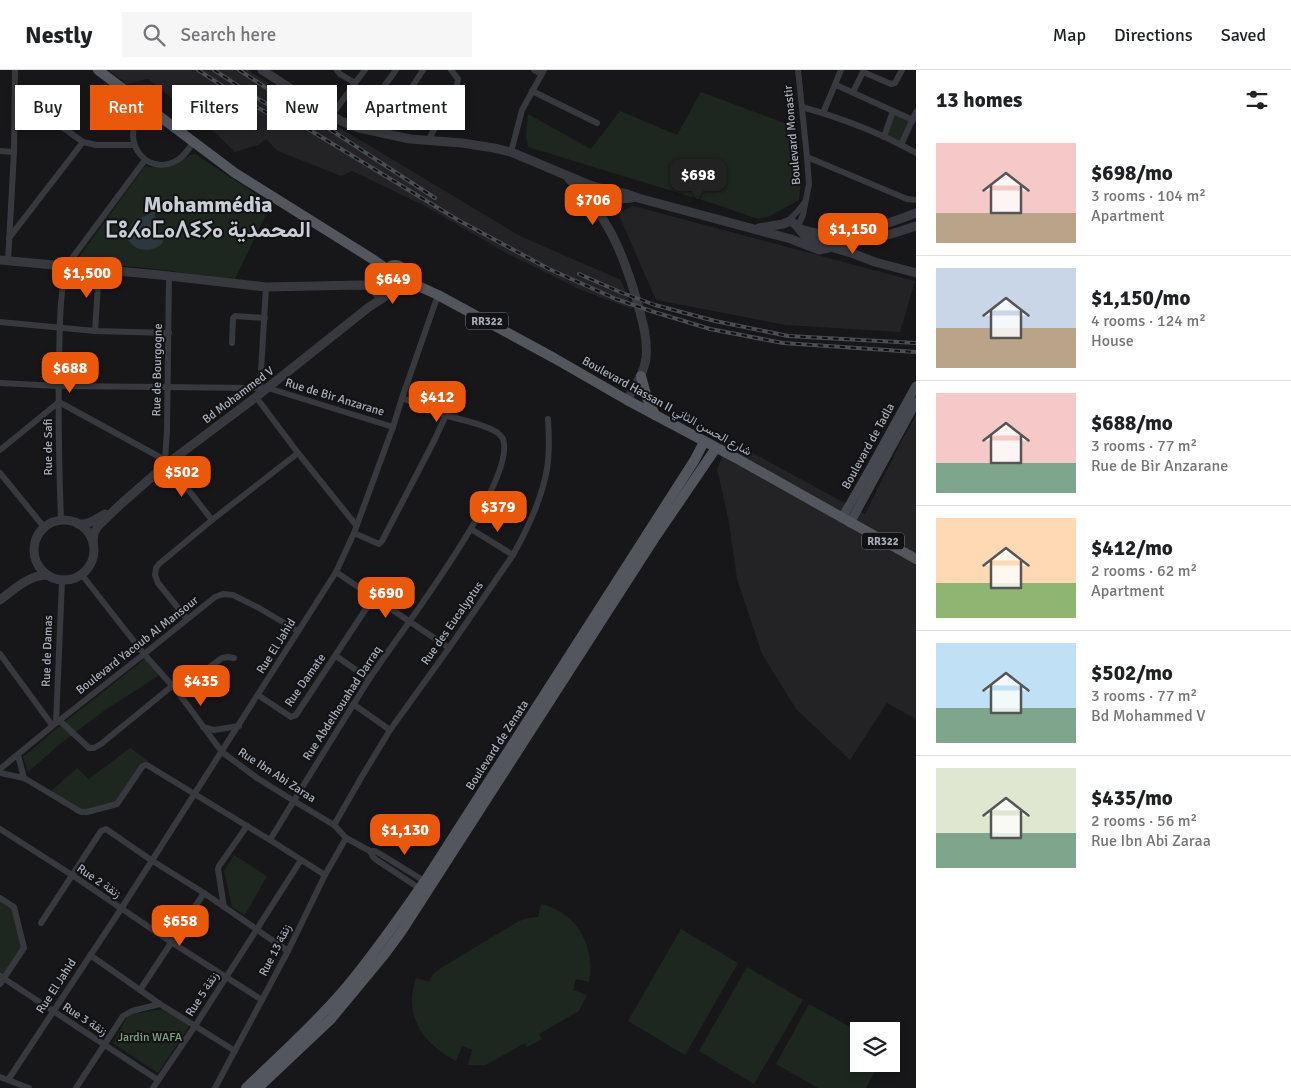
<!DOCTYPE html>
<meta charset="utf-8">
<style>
body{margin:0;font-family:Signika,Vazirmatn,"Noto Sans Tifinagh",sans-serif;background:#f6f6f6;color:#202124;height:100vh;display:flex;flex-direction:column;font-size:19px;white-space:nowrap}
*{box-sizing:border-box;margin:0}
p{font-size:16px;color:#757577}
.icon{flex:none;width:28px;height:28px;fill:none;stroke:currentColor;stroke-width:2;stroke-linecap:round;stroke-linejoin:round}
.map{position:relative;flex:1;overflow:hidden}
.side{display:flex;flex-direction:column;background:#fff;width:375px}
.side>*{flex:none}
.top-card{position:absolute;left:15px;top:15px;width:475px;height:45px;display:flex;gap:10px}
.buttons{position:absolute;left:850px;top:952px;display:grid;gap:10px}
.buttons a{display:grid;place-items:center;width:50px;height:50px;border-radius:0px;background:#fff;box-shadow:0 2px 8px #0003;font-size:25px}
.price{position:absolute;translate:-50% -42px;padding:0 11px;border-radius:10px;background:#ea580c;color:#fff;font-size:16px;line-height:32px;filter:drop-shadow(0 1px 2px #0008)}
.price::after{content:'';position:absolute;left:50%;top:30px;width:15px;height:11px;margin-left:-8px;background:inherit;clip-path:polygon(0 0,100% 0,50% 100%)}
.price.on{background:#222;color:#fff}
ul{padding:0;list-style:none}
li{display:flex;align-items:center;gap:15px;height:125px;padding:0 20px}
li+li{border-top:1px solid #e0e0e0}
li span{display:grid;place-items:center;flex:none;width:140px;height:100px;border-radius:0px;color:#555}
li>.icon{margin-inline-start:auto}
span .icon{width:60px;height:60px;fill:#fffc;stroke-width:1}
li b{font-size:21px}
h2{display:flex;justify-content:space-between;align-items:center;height:60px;padding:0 20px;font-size:21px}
.pill{padding:0 18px;border-radius:0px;background:#fff;box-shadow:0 2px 8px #0003;font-size:18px;line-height:45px}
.pill.on{background:#ea580c;color:#fff}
header{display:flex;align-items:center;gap:30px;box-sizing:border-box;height:70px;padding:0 25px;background:#fff;border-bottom:1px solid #e0e0e0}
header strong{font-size:24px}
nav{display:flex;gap:28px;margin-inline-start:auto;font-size:18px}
.search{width:350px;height:45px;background:#f6f6f6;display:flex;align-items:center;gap:12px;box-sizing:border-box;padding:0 18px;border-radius:0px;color:#757577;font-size:19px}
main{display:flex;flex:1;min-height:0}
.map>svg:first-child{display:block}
.built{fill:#232326}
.green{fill:#1e271f}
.water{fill:#2c373e}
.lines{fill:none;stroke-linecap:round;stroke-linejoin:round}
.minor{stroke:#37393e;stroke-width:6}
.tertiary{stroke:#37393e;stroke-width:9}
.secondary{stroke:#45484e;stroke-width:9}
.primary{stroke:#53565d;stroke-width:10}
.rail-casing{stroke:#4a4d53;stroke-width:4}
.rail{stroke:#121214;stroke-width:2;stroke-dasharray:5.5;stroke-linecap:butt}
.labels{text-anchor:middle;stroke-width:4;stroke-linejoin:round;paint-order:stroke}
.shield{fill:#121214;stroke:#7b7f88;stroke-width:1}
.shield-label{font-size:11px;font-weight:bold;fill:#a8aeba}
.street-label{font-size:12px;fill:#a8aeba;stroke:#121214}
.park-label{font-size:12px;fill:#7da67f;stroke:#121214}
.town-label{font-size:22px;font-weight:bold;fill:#c9cdd5;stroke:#121214}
</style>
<header>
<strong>Nestly</strong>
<div class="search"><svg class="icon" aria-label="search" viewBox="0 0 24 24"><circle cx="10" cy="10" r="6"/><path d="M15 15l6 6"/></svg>Search here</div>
<nav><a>Map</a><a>Directions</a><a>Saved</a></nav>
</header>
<main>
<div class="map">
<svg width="916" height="1018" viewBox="0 0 916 1018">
<rect width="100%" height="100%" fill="#171719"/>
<g class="built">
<polygon points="108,0 248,0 305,37 520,166 621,210 632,239 581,220 506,183 425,136 352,101 341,106 278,81 266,69 258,75 235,82 215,63 148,9 127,14"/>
<polygon points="633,136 915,211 900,262 786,255 656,230 618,143"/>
<polygon points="916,346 916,649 887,633 850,690 796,639 762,584 737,509 729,452 717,399 729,370 865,444 903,368"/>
</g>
<g class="green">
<polygon points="701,22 795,57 801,108 799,130 770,146 758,149 715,134 528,77 526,67 528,44 591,79 620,41 677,65"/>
<polygon points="895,43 914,49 903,75 884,67"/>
<path d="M195 84 271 134 234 211 165 200 76 191 145 96C158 98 168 100 181 92 186 88 188 85 195 84Z"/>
<polygon points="146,588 161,604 105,640 60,674 28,702 23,687 61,655"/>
<polygon points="130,678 148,691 120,732 77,744 50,722 77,698 89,709"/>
<polygon points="234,785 267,806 245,845 232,837 224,801"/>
<polygon points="0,829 17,842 27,877 3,908 0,906"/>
<path d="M541 834C577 842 596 877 589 912L576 909 573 920 587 925 579 941 539 964 542 969 527 977 525 973 486 995H468L472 980 462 976 456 991C423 974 403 946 416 908L429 912 433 904 441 898 517 852 527 848 538 847Z"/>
<polygon points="681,859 738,893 685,985 628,951"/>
<polygon points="747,897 803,930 754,1014 699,981"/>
<polygon points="809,934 859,962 859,994 879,994 866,1018 818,1018 776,994"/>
<polygon points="164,939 190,955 158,1003 113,973 128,945"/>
</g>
<path class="water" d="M152 141 155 142V144L154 157 161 164 163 172C159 179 145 182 137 178 134 177 131 173 128 170 128 163 130 152 138 149 144 146 148 146 152 141Z"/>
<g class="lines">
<g class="minor">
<polyline points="534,0 541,4"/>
<polyline points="863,2 891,14 895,13 902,0"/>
<polyline points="355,13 365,0"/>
<path d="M353 15C361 21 368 28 377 26L396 0"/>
<polyline points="836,15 913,50"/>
<polyline points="532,21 597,53"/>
<polyline points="853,22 864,0"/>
<polyline points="15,23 83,72 96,75 134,75"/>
<path d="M802 37C841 48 881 63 916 83"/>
<path d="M147 38C143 44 136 50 134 57 128 81 151 103 174 92 182 89 188 80 193 73"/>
<polyline points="823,43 841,0"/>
<polyline points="332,45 355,13 340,4 337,0"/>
<polyline points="382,64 423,0"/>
<polyline points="884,67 893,41"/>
<polyline points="428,71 457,15 458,9 451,0"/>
<polyline points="901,75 916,42"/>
<polyline points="0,81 14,82"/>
<polyline points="511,82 522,40 544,0"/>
<polyline points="807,87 907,129 916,130"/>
<polyline points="787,152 798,141 805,132"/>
<polyline points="798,156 803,145 809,114 807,87 798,0"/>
<polyline points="9,168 83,72"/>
<polyline points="8,191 14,82 15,0"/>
<polyline points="169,206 167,361 165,390 212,450"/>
<polyline points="0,252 95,261 169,263"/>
<polyline points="95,261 99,199"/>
<polyline points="232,273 233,248 235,246 265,248"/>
<polyline points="0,313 59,316 268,318 393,357"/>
<polyline points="260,318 266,217"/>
<polyline points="256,327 298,383 356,455"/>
<polyline points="0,380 59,332 165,390"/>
<polyline points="0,403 44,457"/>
<path d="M61 450C59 397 58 344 59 290 60 260 59 225 67 195L145 90"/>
<polyline points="471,459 513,485"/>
<polyline points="354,463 379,474 382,471 434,371 446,345"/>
<polyline points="336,502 449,578"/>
<polyline points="82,505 144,584 177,621 222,682 257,708 294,731 334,755 346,768 325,805 288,881 215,1018"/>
<polyline points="187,549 158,513 155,505 156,498 159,494 212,450 298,383"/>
<polyline points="0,584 52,655"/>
<polyline points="336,586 369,609"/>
<polyline points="177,621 222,588 228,587 234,588"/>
<polyline points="258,625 291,647 296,645 373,528"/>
<polyline points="353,634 390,660"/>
<polyline points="59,650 89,678 94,678 101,674 172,616"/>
<polyline points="56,653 62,511"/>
<polyline points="203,657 214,660 239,656"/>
<polyline points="0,699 56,653 144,584 215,527 223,524 233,525 259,538 298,561"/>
<polyline points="0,703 24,708 18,685"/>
<polyline points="24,708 81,742 87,742 117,734 142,697 145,695 147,695 270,770 325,805"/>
<path d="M334 755 361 708 390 660 449 578 513 485C528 458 542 429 547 399 550 382 549 365 548 349"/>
<polyline points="0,759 72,805 171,872 262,930"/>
<polyline points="346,768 370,781 375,781 382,785 426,812"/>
<path d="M270 770C302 717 335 664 368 611 394 570 518 412 503 369 502 367 500 365 498 363 487 355 462 350 448 346 433 341 418 334 402 328"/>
<polyline points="370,781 373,787 378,791 422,820"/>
<polyline points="0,828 14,837 24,878 0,914"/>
<polyline points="224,837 218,799 219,796 247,756"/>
<polyline points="41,853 101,761 106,759 151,790 204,823 288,881"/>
<polyline points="90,885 160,934 235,981"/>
<polyline points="0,906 158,1010"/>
<polyline points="140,920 204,823"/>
<polyline points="0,1007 29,1018"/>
<polyline points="8,1010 121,839 336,502 354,463 393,357 402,328 438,225"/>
<polyline points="76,1018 123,946 132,941 160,934"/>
<polyline points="153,1018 195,956 301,790"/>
</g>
<g class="tertiary">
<polyline points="262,0 341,51 359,58 410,69 462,73 494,78 511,82 587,114 600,118 627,124 638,128 791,169 819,180 891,164 916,156"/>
<path d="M569 109C607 143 623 183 637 231 642 249 648 269 646 288 644 303 635 316 627 330"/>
<polyline points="608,132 618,129 632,128"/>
<path d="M595 136C608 140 614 128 603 119"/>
<path d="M759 158 783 154 790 151C795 153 795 155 799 158 802 160 807 161 810 162 843 169 886 155 916 143"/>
<polyline points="799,159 805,166 815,172 854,184 875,192 916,203"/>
<polyline points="0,190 160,205 266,217 361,215 370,216 379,220"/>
<polyline points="377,224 386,205"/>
<circle cx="64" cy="480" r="30"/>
<path d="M78 454C89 455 96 449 105 444"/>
<polyline points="93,473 94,463 98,456 122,433 168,393 256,327 369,237 383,228 399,213"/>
<path d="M0 530C13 520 29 505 47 505"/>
</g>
<g class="secondary">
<polyline points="842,448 869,401 916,316"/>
<polyline points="850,453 916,332"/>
</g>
<g class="primary">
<polyline points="98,0 235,103 374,190 387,199"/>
<circle cx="395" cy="204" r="9"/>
<polyline points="403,209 438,225 554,288 627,330 736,388 916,489"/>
<polyline points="641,306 647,328 655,345"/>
<path d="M246 1018C279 986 313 956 343 921 373 886 398 849 425 811L694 391 704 372"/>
<polyline points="258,1018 331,949 384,885 401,862 654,469 716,378"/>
</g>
<g class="rail-casing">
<g id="rail">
<polyline points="198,0 247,32 288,54"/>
<polyline points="214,0 257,28 458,150 549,199 616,229 651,241 710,259 783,273 916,282"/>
<polyline points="239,0 435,128"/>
<polyline points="579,204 620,222 655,235 715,251 788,266 916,273"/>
</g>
</g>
<use href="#rail" class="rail"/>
</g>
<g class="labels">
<g class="shield">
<rect x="466" y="242.5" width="42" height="17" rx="4"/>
<rect x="862" y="462.5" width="42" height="17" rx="4"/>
</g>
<g class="shield-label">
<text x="487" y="255">RR322</text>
<text x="883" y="475">RR322</text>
</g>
<g class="street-label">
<text transform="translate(792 65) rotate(-95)" y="4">Boulevard Monastir</text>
<text transform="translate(157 300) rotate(-89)" y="4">Rue de Bourgogne</text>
<text transform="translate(238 325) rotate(-37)" y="4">Bd Mohammed V</text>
<text transform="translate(335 327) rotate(17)" y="4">Rue de Bir Anzarane</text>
<text transform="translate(667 336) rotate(29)" y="4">Boulevard Hassan II شارع الحسن الثاني</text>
<text transform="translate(868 376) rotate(-61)" y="4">Boulevard de Tadla</text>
<text transform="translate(48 377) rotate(-90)" y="4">Rue de Safi</text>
<text transform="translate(452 553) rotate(-55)" y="4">Rue des Eucalyptus</text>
<text transform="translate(137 575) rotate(-38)" y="4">Boulevard Yacoub Al Mansour</text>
<text transform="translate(276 576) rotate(-58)" y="4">Rue El Jahid</text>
<text transform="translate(47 581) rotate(-88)" y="4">Rue de Damas</text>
<text transform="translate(305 610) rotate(-55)" y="4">Rue Damate</text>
<text transform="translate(342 633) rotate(-57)" y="4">Rue Abdelhouahad Darraq</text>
<text transform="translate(497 675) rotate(-57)" y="4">Boulevard de Zenata</text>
<text transform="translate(277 705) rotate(33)" y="4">Rue Ibn Abi Zaraa</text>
<text transform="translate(99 811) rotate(34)" y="4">Rue 2 زنقة</text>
<text transform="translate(275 880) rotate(-63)" y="4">Rue 13 زنقة</text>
<text transform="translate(56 916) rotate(-57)" y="4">Rue El Jahid</text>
<text transform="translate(202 924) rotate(-57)" y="4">Rue 5 زنقة</text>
<text transform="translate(85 949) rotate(33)" y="4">Rue 3 زنقة</text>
</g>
<g class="park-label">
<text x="150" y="971">Jardin WAFA</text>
</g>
<g class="town-label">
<text x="208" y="142">Mohammédia<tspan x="208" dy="25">ⵎⵓⵃⴰⵎⴰⴷⵉⵢⴰ المحمدية</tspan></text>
</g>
</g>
</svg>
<div class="buttons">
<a><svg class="icon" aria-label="layers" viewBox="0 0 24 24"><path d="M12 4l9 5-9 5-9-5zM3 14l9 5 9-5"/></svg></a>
</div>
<b class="price on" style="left:698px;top:131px">$698</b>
<b class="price" style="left:593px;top:156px">$706</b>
<b class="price" style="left:853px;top:185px">$1,150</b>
<b class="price" style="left:87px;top:229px">$1,500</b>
<b class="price" style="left:393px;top:235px">$649</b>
<b class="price" style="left:70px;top:324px">$688</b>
<b class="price" style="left:437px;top:353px">$412</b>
<b class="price" style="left:182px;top:428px">$502</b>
<b class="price" style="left:498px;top:463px">$379</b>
<b class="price" style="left:386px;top:549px">$690</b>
<b class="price" style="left:201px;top:637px">$435</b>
<b class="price" style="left:405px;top:786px">$1,130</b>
<b class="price" style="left:180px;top:877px">$658</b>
<div class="top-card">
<a class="pill">Buy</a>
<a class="pill on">Rent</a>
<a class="pill">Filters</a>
<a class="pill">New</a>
<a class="pill">Apartment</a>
</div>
</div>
<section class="side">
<h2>13 homes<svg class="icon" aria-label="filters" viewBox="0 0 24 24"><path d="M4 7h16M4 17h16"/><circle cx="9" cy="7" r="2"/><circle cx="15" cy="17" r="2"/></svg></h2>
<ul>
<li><span style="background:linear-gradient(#f6c9c9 70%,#b9a48a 0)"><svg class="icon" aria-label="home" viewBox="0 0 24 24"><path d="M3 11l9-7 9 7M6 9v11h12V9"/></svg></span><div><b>$698/mo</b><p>3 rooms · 104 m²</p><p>Apartment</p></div></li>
<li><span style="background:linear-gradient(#c9d6e8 60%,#b9a48a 0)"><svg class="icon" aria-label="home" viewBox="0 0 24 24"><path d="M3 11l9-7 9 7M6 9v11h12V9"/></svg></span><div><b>$1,150/mo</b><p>4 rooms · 124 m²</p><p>House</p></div></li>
<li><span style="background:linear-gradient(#f6c9c9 70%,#7fa58c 0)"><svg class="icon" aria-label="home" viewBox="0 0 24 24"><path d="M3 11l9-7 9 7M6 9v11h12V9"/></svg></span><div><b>$688/mo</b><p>3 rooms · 77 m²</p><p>Rue de Bir Anzarane</p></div></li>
<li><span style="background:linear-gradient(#ffd9b3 65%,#8fb573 0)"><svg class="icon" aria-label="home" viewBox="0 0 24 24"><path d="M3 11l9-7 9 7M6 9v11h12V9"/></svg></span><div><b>$412/mo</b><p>2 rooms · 62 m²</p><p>Apartment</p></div></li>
<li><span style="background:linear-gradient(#bfe0f5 65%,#7fa58c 0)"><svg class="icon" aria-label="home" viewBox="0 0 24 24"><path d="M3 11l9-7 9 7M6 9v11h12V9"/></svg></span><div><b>$502/mo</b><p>3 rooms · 77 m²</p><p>Bd Mohammed V</p></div></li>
<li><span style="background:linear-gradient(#dfe7d0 65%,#7fa58c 0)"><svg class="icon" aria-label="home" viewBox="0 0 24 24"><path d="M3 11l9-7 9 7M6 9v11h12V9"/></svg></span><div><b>$435/mo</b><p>2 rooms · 56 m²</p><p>Rue Ibn Abi Zaraa</p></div></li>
</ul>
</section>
</main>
